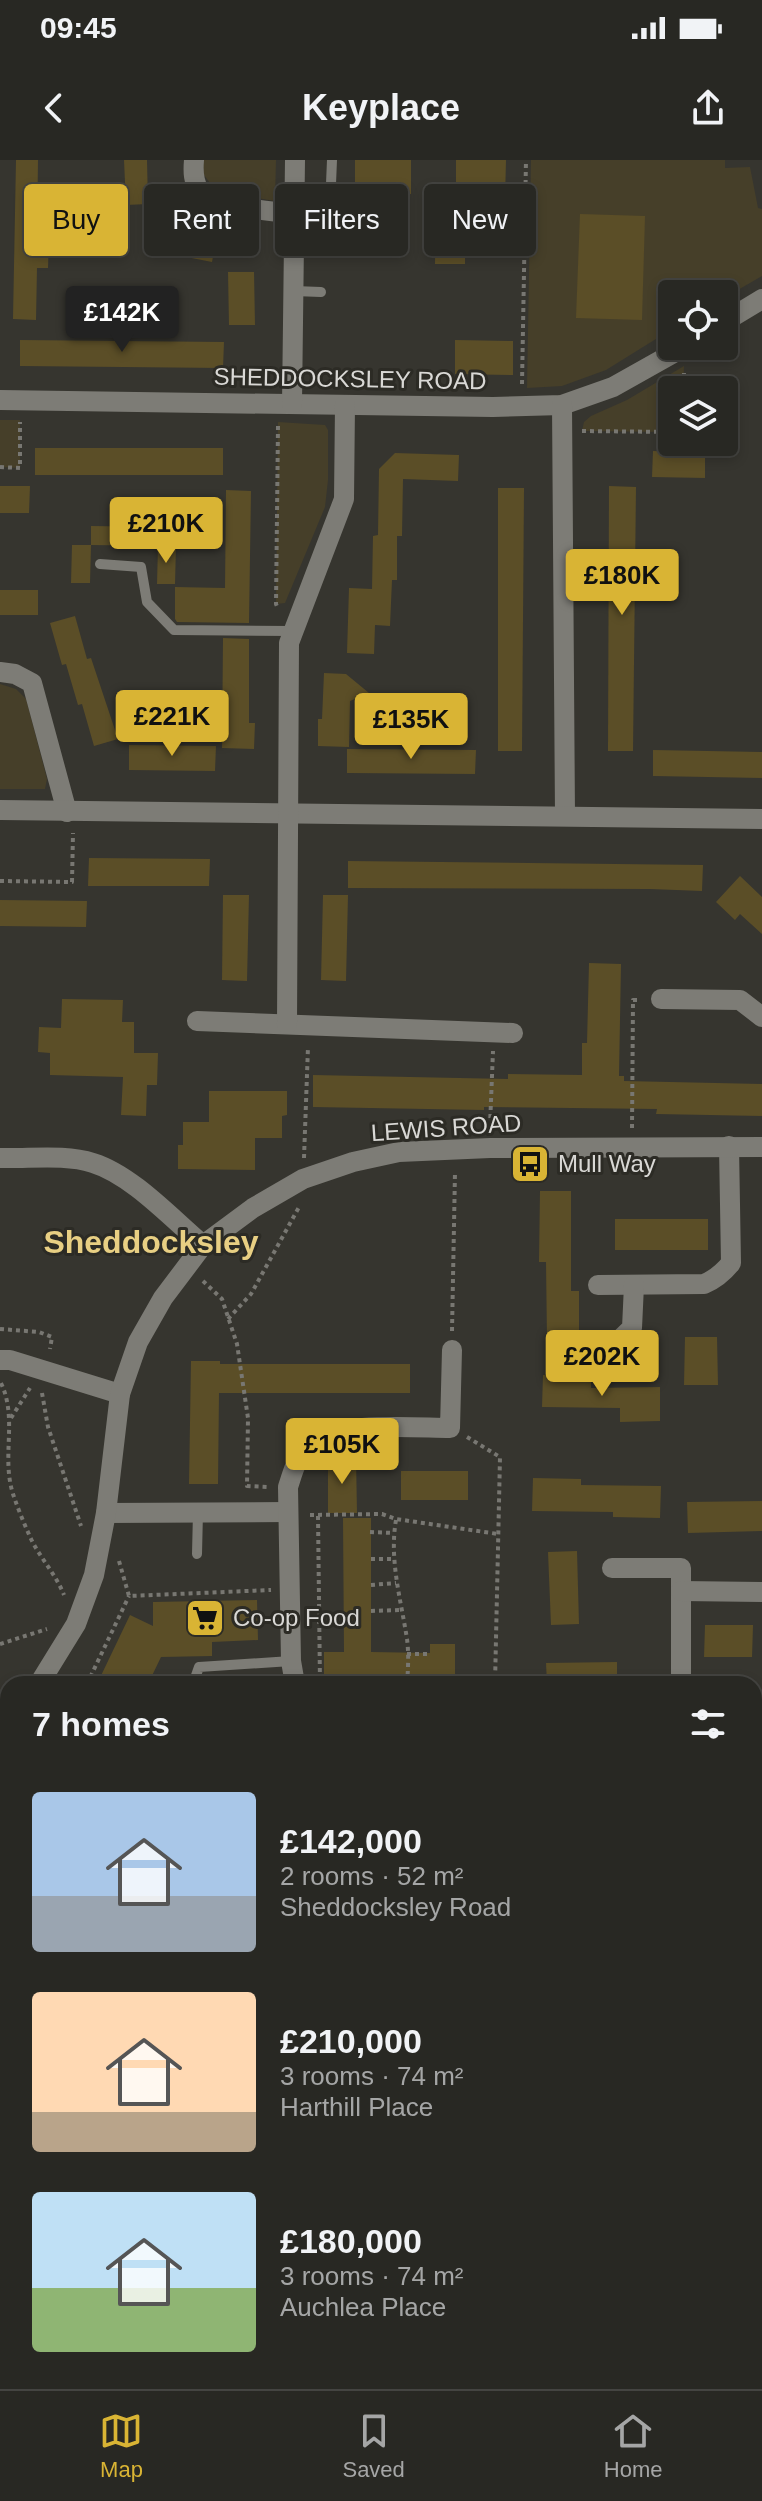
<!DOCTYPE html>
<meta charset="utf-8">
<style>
body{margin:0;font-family:Arial,sans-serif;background:#30302b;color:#f1f3f6;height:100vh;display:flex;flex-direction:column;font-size:30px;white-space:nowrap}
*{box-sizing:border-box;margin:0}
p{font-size:26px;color:#a5a6a6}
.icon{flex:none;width:44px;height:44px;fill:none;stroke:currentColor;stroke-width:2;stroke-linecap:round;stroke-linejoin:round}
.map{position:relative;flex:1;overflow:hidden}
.drawer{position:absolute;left:0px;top:1516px;width:762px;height:714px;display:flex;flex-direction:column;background:#282823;border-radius:24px 24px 0 0;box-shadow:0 4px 12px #0003,0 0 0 2px #444441}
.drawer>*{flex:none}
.guide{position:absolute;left:24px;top:24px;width:714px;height:72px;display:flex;gap:16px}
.tools{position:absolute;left:658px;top:120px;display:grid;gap:16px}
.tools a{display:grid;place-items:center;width:80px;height:80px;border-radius:8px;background:#282823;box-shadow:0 4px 12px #0003,0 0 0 2px #444441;font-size:40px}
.price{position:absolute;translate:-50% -68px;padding:0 18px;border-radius:8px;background:#d9b434;color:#111;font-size:26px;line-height:52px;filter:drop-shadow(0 2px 4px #0008)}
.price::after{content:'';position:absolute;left:50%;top:48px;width:24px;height:18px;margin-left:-12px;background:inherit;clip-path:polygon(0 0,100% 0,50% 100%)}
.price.selected{background:#222;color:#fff}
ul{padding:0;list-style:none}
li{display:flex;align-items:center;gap:24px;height:200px;padding:0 32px}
li span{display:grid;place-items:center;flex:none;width:224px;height:160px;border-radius:8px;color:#555}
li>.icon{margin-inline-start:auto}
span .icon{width:96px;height:96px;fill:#fffc;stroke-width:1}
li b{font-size:34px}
h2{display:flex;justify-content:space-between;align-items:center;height:96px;padding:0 32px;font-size:34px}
.tag{padding:0 28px;border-radius:8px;background:#282823;box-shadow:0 4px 12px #0003,0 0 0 2px #444441;font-size:28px;line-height:72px}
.tag.selected{background:#d9b434;color:#111}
.status{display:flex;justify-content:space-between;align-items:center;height:56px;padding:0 40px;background:#282823;direction:ltr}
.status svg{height:22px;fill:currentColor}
header{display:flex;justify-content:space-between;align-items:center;height:104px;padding:0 32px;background:#282823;font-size:36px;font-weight:700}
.menu{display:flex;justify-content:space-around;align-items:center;height:112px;border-top:2px solid #444441;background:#282823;font-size:22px;color:#a5a6a6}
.menu a{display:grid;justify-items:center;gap:4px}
.menu .selected{color:#d9b434}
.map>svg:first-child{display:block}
.green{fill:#463f29}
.building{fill:#5b4e27}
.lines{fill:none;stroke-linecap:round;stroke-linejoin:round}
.path{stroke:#787772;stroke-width:4;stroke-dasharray:4 4;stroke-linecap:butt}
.service{stroke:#7d7c76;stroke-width:10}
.minor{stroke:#7d7c76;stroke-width:20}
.labels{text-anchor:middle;stroke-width:6;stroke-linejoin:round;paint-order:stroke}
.street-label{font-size:24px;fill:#d9d8d5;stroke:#2c2b25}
.poi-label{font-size:24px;fill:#d9d8d5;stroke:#2c2b25;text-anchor:start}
.district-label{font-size:32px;font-weight:bold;fill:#e8cf83;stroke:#2c2b25}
</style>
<div class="status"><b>09:45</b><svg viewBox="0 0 49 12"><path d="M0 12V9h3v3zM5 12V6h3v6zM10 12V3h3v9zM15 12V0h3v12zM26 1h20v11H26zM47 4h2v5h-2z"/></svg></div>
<header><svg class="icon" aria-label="back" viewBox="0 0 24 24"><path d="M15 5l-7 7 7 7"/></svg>Keyplace<svg class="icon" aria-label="share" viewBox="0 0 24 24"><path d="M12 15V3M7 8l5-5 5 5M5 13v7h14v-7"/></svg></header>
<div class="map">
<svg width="762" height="2229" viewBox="0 0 762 2229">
<rect width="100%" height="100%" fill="#36352f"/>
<g class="green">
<polygon points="202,0 276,0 275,41 216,31 204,15"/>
<polygon points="531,0 725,0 725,8 750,7 758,48 762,49 762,116 724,138 724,134 672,134 672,169 606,210 562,226 527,228"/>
<polygon points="684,206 683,230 672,230 672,272 582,271 584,262 591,256 627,240"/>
<polygon points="0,260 20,260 20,308 0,307"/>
<polygon points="278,262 325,265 328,270 328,320 325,347 285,443 276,444"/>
<polygon points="0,524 16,529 26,539 47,619 45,629 0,629"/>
</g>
<g class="building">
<polygon points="16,0 38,0 37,77 49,78 48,108 37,108 36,160 13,159"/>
<polygon points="124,0 147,0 148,44 126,45"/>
<polygon points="355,0 411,0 411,34 355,33"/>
<polygon points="456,0 506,0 505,39 498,38 497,98 465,97 465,104 435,104 436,35 456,36"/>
<polygon points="580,54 645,56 642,160 576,158"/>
<polygon points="166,67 217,77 212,102 161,92"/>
<polygon points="228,112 254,112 255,165 229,165"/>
<polygon points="20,180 224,182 223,208 20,206"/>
<polygon points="455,180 513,181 513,215 455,214"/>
<rect x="35" y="288" width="188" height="27"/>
<polygon points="653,291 705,292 705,318 652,317"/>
<polygon points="395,293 459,295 458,321 403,319 402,376 397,376 397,420 392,420 390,466 375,465 374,494 347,493 349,428 372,429 373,376 378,375 379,309"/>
<polygon points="0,326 30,326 29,353 0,353"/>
<polygon points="609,326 636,327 633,591 608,591"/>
<polygon points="498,328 524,328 522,591 498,591"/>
<polygon points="226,330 251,331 249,463 177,462 175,459 175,427 225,428"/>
<polygon points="91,366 158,367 158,386 91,385"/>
<polygon points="72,385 91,385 90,423 71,423"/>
<polygon points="158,386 176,386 175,424 157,424"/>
<rect x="0" y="430" width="38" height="25"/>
<polygon points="75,456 87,499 91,498 118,579 94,586 82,544 78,545 66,504 62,505 50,463"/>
<polygon points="223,478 249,479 249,563 255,563 254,589 222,588"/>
<polygon points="324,513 346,514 369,533 350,541 349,587 318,586 318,559 322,559"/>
<polygon points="129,585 216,586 215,611 129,610"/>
<polygon points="347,589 476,590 475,614 347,613"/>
<polygon points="653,590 762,592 762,618 653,616"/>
<polygon points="89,698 210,699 209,726 88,726"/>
<polygon points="348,701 703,705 702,731 650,729 348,728"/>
<polygon points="740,716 762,737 762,774 740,754 735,760 716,742"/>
<polygon points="223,735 249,735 247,821 222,820"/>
<polygon points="323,735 348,735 346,821 321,820"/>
<polygon points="0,740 87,741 86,767 0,766"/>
<polygon points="589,803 621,804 619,916 624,916 624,921 762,924 762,956 656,954 657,949 484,947 484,950 313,947 313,915 508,919 508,914 582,915 582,883 587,883"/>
<polygon points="62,839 123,840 122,862 134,862 134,893 158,893 157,925 147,925 146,956 121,955 123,917 50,915 50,893 38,892 39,867 61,868"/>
<polygon points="209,931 287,931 287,955 282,956 282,978 255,978 255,1010 178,1009 178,985 183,985 183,962 209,962"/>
<polygon points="540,1031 571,1031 571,1131 579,1131 579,1179 547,1179 546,1102 539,1102"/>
<rect x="615" y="1059" width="93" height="31"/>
<polygon points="685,1177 717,1177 718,1225 684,1225"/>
<polygon points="191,1201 220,1201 220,1204 410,1204 410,1233 219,1233 218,1324 189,1324"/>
<polygon points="543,1215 591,1216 591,1228 660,1227 660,1261 620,1262 620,1248 542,1247"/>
<polygon points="356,1298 357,1353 328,1353 328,1299"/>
<rect x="401" y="1311" width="67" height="29"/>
<polygon points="533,1318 581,1319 581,1325 661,1326 660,1358 613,1357 613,1352 532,1351"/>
<polygon points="762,1341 762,1371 688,1373 687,1342"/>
<polygon points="343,1358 371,1358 371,1492 430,1493 430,1484 455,1484 455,1524 430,1524 431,1521 324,1520 324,1492 344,1492"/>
<polygon points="577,1391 579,1464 551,1465 548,1392"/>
<polygon points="257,1440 258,1480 212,1482 212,1496 161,1497 148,1524 97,1524 130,1455 153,1466 153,1442"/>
<polygon points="705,1465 753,1465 752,1497 704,1497"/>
<polygon points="617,1502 617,1524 547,1524 546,1503"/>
</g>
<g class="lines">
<g class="path">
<polyline points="522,224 526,0"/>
<polyline points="683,230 684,213"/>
<polyline points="278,266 276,444 278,449"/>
<polyline points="582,271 672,272"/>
<polyline points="0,307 20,308 20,262"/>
<polyline points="0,721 72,722 73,673"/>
<polyline points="490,966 493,891"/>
<polyline points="632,968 633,840 639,840"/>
<polyline points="304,998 308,887"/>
<polyline points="203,1121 222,1139 237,1184 248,1258 247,1326 269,1327"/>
<polyline points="228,1159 251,1134 299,1047"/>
<polyline points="0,1169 39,1172 52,1177 50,1189"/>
<polyline points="452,1171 455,1012"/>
<path d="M1 1223C18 1259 1 1296 13 1334 18 1349 25 1366 32 1381 42 1400 56 1415 64 1435"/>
<polyline points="42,1233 48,1267 81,1366"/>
<polyline points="11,1258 30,1228"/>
<polyline points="467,1277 500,1297 495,1524"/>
<polyline points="310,1355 382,1354 396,1359 498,1374"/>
<polyline points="318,1356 320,1524"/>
<path d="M396 1360C389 1400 401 1440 407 1479 409 1494 408 1510 407 1524"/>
<polyline points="370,1372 394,1373"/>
<polyline points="371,1399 395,1399"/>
<polyline points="119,1401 129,1436 271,1430"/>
<polyline points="371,1425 396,1423"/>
<polyline points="371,1451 400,1450"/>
<polyline points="0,1484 47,1469"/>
<polyline points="407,1494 430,1494"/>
<polyline points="407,1519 431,1519"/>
<polyline points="87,1524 129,1436"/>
<polyline points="340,1524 340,1520"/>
<polyline points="364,1524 364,1520"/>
<polyline points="388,1524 388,1520"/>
<polyline points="0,1747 2,1734"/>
<polyline points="754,1801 762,1801"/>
<polyline points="0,1843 8,1842"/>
<polyline points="0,2068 8,2066"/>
<polyline points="260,2222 262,2229"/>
<polyline points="515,2222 515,2229"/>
<polyline points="629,2222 630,2229"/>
<polyline points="155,2229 156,2222"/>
<polyline points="322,2229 323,2222"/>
</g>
<g class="service">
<polyline points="331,24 332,0"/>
<polyline points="294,131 321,132"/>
<polyline points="100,404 141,407 147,442 174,470 292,471"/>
<polyline points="197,1394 198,1352"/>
<polyline points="193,1524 199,1507 291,1501"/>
<polyline points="0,1585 8,1591"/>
</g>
<g class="minor">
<path d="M194 0C193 11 193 22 200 32 211 47 274 51 294 54"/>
<polyline points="724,162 762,139"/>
<polyline points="0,240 493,247 562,245 613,227 686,186"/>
<polyline points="292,244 295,0"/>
<polyline points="562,245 565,656"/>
<polyline points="0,512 15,514 32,523 67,652"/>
<polyline points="0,650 762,659"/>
<polyline points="661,839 740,840 762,857"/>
<polyline points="197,861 513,873"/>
<polyline points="287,864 289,483 344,339 345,245"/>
<path d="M0 998C30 999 65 994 93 1003 132 1015 172 1059 203 1085"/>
<path d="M598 1125 704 1124C716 1119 723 1113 731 1103L729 986"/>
<polyline points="606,1193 632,1168 634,1125"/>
<polyline points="0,1200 10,1200 120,1234"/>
<polyline points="106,1353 288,1352"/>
<polyline points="612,1408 681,1408 681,1524"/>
<polyline points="681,1431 762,1432"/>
<polyline points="39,1524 76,1464 94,1415 106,1353 120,1234 138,1182 163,1138 203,1085 253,1048 303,1019 353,1002 399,992 490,988 762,987"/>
<path d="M295 1524 291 1501 288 1327C293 1312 297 1295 310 1283 335 1261 416 1268 450 1268L452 1190"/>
<polyline points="0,1564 8,1556"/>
<polyline points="754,1569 762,1569"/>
<polyline points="0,1994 8,1993"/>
<polyline points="754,2013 762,2021"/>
<polyline points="754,2159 762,2157"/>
<polyline points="291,2222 292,2229"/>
<polyline points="23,2229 30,2222"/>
<polyline points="398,2229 402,2222"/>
</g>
</g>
<defs>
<g id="bus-square" transform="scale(2)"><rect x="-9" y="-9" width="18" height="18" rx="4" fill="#d9b434" stroke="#2c2b25"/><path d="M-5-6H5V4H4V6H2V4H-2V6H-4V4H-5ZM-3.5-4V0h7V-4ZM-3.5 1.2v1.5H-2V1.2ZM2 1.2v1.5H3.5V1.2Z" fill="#111"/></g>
<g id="supermarket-square" transform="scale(2)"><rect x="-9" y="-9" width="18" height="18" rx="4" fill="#d9b434" stroke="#2c2b25"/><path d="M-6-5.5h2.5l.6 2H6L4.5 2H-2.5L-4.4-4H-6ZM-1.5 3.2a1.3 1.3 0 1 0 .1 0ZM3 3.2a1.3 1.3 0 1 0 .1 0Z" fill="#111"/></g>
</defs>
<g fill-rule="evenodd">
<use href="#bus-square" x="530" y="1004"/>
<use href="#supermarket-square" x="205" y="1458"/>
</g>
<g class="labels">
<g class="street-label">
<text transform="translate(350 219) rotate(1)" y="8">SHEDDOCKSLEY ROAD</text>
<text transform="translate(446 968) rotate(-4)" y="8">LEWIS ROAD</text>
</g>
<g class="poi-label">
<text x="558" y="1012">Mull Way</text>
<text x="233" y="1466">Co-op Food</text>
</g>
<g class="district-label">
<text x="151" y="1093">Sheddocksley</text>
</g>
</g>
</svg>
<div class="tools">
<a><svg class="icon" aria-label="locate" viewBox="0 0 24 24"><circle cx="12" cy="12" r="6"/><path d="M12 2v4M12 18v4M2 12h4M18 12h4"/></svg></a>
<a><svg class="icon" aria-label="layers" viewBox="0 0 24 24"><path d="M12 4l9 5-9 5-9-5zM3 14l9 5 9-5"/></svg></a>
</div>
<b class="price selected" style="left:122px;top:194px">£142K</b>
<b class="price" style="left:166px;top:405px">£210K</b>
<b class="price" style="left:622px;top:457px">£180K</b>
<b class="price" style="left:172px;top:598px">£221K</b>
<b class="price" style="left:411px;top:601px">£135K</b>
<b class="price" style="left:602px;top:1238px">£202K</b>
<b class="price" style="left:342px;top:1326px">£105K</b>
<div class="guide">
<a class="tag selected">Buy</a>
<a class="tag">Rent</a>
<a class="tag">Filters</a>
<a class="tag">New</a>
</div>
<section class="drawer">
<h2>7 homes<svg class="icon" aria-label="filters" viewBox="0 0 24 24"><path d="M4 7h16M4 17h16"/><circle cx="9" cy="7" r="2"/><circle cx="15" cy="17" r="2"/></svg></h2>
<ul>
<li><span style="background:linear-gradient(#a9c7e8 65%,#9aa5b1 0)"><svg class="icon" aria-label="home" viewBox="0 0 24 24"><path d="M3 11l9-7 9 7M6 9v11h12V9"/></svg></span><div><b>£142,000</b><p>2 rooms · 52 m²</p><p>Sheddocksley Road</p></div></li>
<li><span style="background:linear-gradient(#ffd9b3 75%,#b9a48a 0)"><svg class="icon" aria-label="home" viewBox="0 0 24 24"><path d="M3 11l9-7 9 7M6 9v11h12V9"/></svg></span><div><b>£210,000</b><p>3 rooms · 74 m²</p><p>Harthill Place</p></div></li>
<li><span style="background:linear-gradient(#bfe0f5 60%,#8fb573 0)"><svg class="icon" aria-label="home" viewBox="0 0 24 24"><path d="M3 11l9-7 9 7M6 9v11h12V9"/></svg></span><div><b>£180,000</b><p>3 rooms · 74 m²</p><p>Auchlea Place</p></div></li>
</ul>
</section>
</div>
<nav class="menu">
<a class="selected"><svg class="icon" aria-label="map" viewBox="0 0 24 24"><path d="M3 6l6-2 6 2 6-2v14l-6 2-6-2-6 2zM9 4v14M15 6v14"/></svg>Map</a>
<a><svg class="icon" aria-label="saved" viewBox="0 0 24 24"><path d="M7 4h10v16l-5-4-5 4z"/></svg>Saved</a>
<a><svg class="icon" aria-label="home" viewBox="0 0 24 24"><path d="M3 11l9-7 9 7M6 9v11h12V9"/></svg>Home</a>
</nav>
